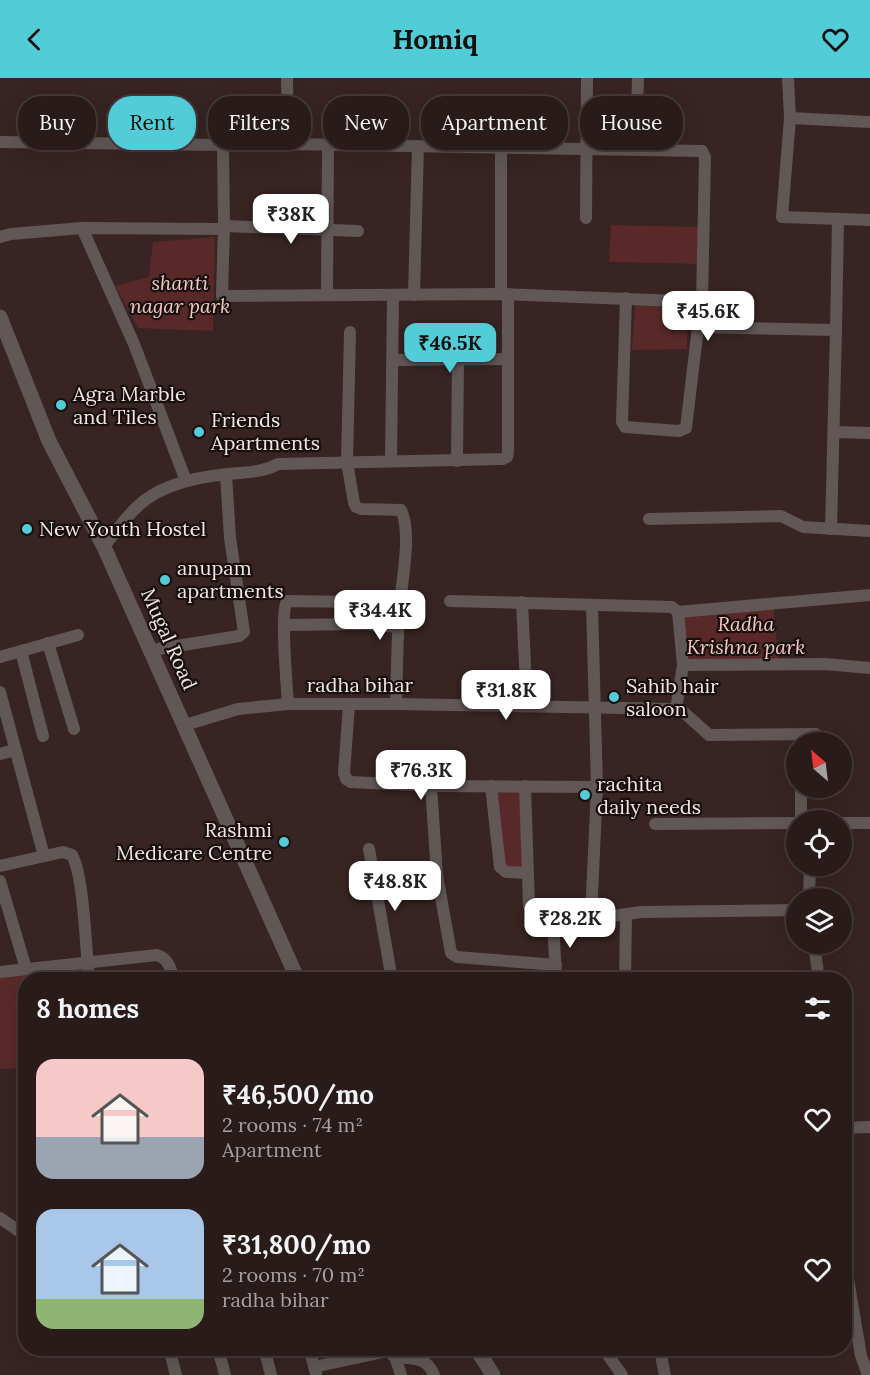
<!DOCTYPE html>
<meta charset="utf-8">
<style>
body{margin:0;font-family:Lora,serif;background:#312423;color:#f1f3f6;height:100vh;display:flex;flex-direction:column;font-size:22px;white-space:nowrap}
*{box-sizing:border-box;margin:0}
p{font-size:20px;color:#a5a1a2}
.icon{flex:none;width:33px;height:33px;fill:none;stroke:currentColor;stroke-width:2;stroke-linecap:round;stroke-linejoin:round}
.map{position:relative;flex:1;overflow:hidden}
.side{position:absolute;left:18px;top:894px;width:834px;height:384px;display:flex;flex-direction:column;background:#291b1a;border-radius:24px;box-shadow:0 6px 24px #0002,0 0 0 2px #453939}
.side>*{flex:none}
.hud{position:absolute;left:18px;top:18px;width:834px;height:54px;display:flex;gap:12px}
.needle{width:39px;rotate:332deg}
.fabs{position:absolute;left:786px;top:654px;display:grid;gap:12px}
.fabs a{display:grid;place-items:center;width:66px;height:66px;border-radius:50%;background:#291b1a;box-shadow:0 6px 24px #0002,0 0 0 2px #453939;font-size:30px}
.price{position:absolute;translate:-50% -51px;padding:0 14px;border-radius:12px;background:#fff;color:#222;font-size:20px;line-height:39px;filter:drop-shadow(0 2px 3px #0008)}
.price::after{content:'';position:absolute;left:50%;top:36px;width:18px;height:14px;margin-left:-9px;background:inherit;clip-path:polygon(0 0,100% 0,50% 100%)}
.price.active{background:#52ccd6;color:#111}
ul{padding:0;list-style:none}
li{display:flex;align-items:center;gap:18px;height:150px;padding:0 18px}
li span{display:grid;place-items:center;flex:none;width:168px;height:120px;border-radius:18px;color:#555}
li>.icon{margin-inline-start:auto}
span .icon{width:72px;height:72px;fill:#fffc;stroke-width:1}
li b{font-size:26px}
h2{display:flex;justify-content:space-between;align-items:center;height:72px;padding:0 18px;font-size:26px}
.tag{padding:0 21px;border-radius:24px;background:#291b1a;box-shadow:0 6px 24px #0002,0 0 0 2px #453939;font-size:21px;line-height:54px}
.tag.active{background:#52ccd6;color:#111}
header{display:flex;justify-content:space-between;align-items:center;height:78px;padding:0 18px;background:#52ccd6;color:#111;font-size:27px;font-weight:800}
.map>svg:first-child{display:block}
.green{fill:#582928}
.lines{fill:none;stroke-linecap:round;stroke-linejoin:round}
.minor{stroke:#615757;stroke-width:12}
.tertiary{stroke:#615757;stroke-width:15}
.poi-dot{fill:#52ccd6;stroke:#18100f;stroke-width:2}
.labels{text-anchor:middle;stroke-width:4.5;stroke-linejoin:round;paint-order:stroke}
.park-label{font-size:20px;font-style:italic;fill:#f5c5c1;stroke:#18100f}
.poi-label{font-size:20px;fill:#f2e5e4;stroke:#18100f;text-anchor:start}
.street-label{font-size:20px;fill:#f2e5e4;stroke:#18100f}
</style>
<header><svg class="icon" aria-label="back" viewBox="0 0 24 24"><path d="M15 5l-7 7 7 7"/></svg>Homiq<svg class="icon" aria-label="heart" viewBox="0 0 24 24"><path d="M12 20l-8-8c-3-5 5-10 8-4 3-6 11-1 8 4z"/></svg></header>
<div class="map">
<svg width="870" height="1297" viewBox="0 0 870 1297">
<rect width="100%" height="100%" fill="#372423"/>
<g class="green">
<polygon points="611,147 701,149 701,186 609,184"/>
<polygon points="215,159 213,253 138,250 115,208 149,199 153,164"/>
<polygon points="635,227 688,227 687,271 632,272"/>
<polygon points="773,526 779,587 683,587 678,534"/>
<polygon points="491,708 525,708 527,795 503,793"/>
<polygon points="87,884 89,901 26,902 25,990 0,991 0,894"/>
</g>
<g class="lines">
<g class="minor">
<polyline points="287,0 288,66"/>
<polyline points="788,0 790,40 782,139 870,142"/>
<polyline points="790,40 870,44"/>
<polyline points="0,64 223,67"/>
<polyline points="501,69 501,216"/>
<polyline points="636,71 638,0"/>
<polyline points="586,140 587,0"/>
<polyline points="82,150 134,266 186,403"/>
<polyline points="358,153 224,148 222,218 501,216 702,224"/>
<polyline points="0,159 11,156 82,150 221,151 224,146 223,67 288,66 702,73 705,79 702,224 698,249 836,252 831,451"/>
<polyline points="327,217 328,67"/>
<polyline points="414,217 418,68"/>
<polyline points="626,220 622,344 625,349 679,353 686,350 698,249"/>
<polyline points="836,252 838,141"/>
<path d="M350 254 347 384 354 425 356 429 361 431 401 432C413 456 400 510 399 538 397 567 397 597 396 626"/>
<polyline points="393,282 507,281"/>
<polyline points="834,354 870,355"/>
<polyline points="391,383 393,217"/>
<polyline points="457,383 458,281"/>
<polyline points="649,441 781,438 803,449 870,453"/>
<path d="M104 469C114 455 124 441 137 429 160 406 197 399 228 396 246 394 262 395 278 386L503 381 507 379 508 373V216"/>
<polyline points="450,523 672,529 678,534 683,587 676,631"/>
<polyline points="522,524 527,628"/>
<polyline points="678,534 870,517"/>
<polyline points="365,546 398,549"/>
<path d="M284 547 365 546C365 537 367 529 358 524L287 523C280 533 287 609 288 626"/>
<polyline points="48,565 74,651"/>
<polyline points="152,572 239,558 244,554 230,460 226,396"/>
<polyline points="21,573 43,658"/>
<polyline points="0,579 78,557"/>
<polyline points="683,587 825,586 870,590"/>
<polyline points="0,614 44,778"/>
<polyline points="349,627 344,695 346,701 351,704 431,708 597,709"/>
<polyline points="185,647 238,631 288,626 396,626 680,631 709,657 816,656"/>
<polyline points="0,676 15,672"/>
<polyline points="431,708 437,797 451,875 457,879 556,887"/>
<polyline points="491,708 500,789 506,794 527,795"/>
<polyline points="525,708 529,828 534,836 553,841 613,838 641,834 796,832"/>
<polyline points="801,742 801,710"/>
<polyline points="842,745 870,745"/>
<polyline points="655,746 796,745"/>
<polyline points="369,771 392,902"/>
<path d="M0 788 63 774 72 777C84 798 86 874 89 902"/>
<polyline points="0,803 26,891"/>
<polyline points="809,820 810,788"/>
<polyline points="591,839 597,709 592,527"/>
<polyline points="553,841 556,902"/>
<polyline points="814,866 819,902"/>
<path d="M0 894 157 877C168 880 171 891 174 902"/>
<polyline points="625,902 626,836"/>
<polyline points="844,1050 870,1049"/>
<polyline points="0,1140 26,1158"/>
<polyline points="844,1177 861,1278 868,1297"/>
<polyline points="169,1270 176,1297"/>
<polyline points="218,1270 225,1297"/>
<polyline points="264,1270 271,1297"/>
<polyline points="309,1270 316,1295"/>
<polyline points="603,1270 622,1297"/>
<polyline points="663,1270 662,1283 665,1297"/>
<path d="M395 1279C413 1281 426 1278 434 1297"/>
<polyline points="314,1289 388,1273 395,1279 401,1297"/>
</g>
<g class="tertiary">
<polyline points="0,239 49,363 104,469 298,902"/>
<polyline points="476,1270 493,1297"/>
</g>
</g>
<g class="poi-dot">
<circle cx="61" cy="327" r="6"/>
<circle cx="199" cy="354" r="6"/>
<circle cx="27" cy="451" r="6"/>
<circle cx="165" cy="502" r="6"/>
<circle cx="614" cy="619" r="6"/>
<circle cx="585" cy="717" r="6"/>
<circle cx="284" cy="764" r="6"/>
</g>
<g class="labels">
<g class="park-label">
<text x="180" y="212">shanti<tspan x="180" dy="23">nagar park</tspan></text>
<text x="746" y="553">Radha<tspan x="746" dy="23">Krishna park</tspan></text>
</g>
<g class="poi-label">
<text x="73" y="323">Agra Marble<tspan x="73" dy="23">and Tiles</tspan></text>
<text x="211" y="349">Friends<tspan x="211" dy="23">Apartments</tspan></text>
<text x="39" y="458">New Youth Hostel</text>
<text x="177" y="497">anupam<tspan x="177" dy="23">apartments</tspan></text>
<text x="626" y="615">Sahib hair<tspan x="626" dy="23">saloon</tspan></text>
<text x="597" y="713">rachita<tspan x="597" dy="23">daily needs</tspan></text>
<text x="272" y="759" text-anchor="end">Rashmi<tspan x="272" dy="23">Medicare Centre</tspan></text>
</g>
<g class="street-label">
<text transform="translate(169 561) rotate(66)" y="7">Mugal Road</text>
<text x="360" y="614">radha bihar</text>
</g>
</g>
</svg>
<div class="fabs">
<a><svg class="needle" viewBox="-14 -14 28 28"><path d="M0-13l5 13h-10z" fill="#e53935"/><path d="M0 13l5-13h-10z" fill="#a5a1a2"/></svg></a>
<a><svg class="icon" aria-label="locate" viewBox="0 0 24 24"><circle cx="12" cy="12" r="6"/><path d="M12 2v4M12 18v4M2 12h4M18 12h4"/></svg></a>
<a><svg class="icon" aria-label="layers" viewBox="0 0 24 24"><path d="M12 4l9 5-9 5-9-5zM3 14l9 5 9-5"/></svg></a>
</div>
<b class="price" style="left:291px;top:167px">₹38K</b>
<b class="price" style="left:708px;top:264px">₹45.6K</b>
<b class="price active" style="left:450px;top:296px">₹46.5K</b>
<b class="price" style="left:380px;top:563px">₹34.4K</b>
<b class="price" style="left:506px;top:643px">₹31.8K</b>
<b class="price" style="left:421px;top:723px">₹76.3K</b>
<b class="price" style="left:395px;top:834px">₹48.8K</b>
<b class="price" style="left:570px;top:871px">₹28.2K</b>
<div class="hud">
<a class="tag">Buy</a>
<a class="tag active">Rent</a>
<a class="tag">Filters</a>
<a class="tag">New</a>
<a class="tag">Apartment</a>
<a class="tag">House</a>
</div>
<section class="side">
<h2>8 homes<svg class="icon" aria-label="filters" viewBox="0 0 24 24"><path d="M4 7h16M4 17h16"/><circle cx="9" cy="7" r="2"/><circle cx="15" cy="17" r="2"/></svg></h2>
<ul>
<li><span style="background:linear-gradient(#f6c9c9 65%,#9aa5b1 0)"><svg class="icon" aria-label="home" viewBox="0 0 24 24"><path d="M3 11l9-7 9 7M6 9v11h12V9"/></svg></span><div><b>₹46,500/mo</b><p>2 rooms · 74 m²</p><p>Apartment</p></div><svg class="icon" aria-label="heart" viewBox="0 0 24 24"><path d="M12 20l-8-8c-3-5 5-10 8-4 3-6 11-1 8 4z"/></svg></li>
<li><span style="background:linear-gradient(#a9c7e8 75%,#8fb573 0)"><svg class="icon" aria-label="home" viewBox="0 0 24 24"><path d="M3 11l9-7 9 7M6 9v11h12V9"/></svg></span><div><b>₹31,800/mo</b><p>2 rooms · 70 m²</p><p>radha bihar</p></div><svg class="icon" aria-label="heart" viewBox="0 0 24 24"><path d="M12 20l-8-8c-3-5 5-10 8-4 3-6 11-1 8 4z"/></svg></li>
</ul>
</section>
</div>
